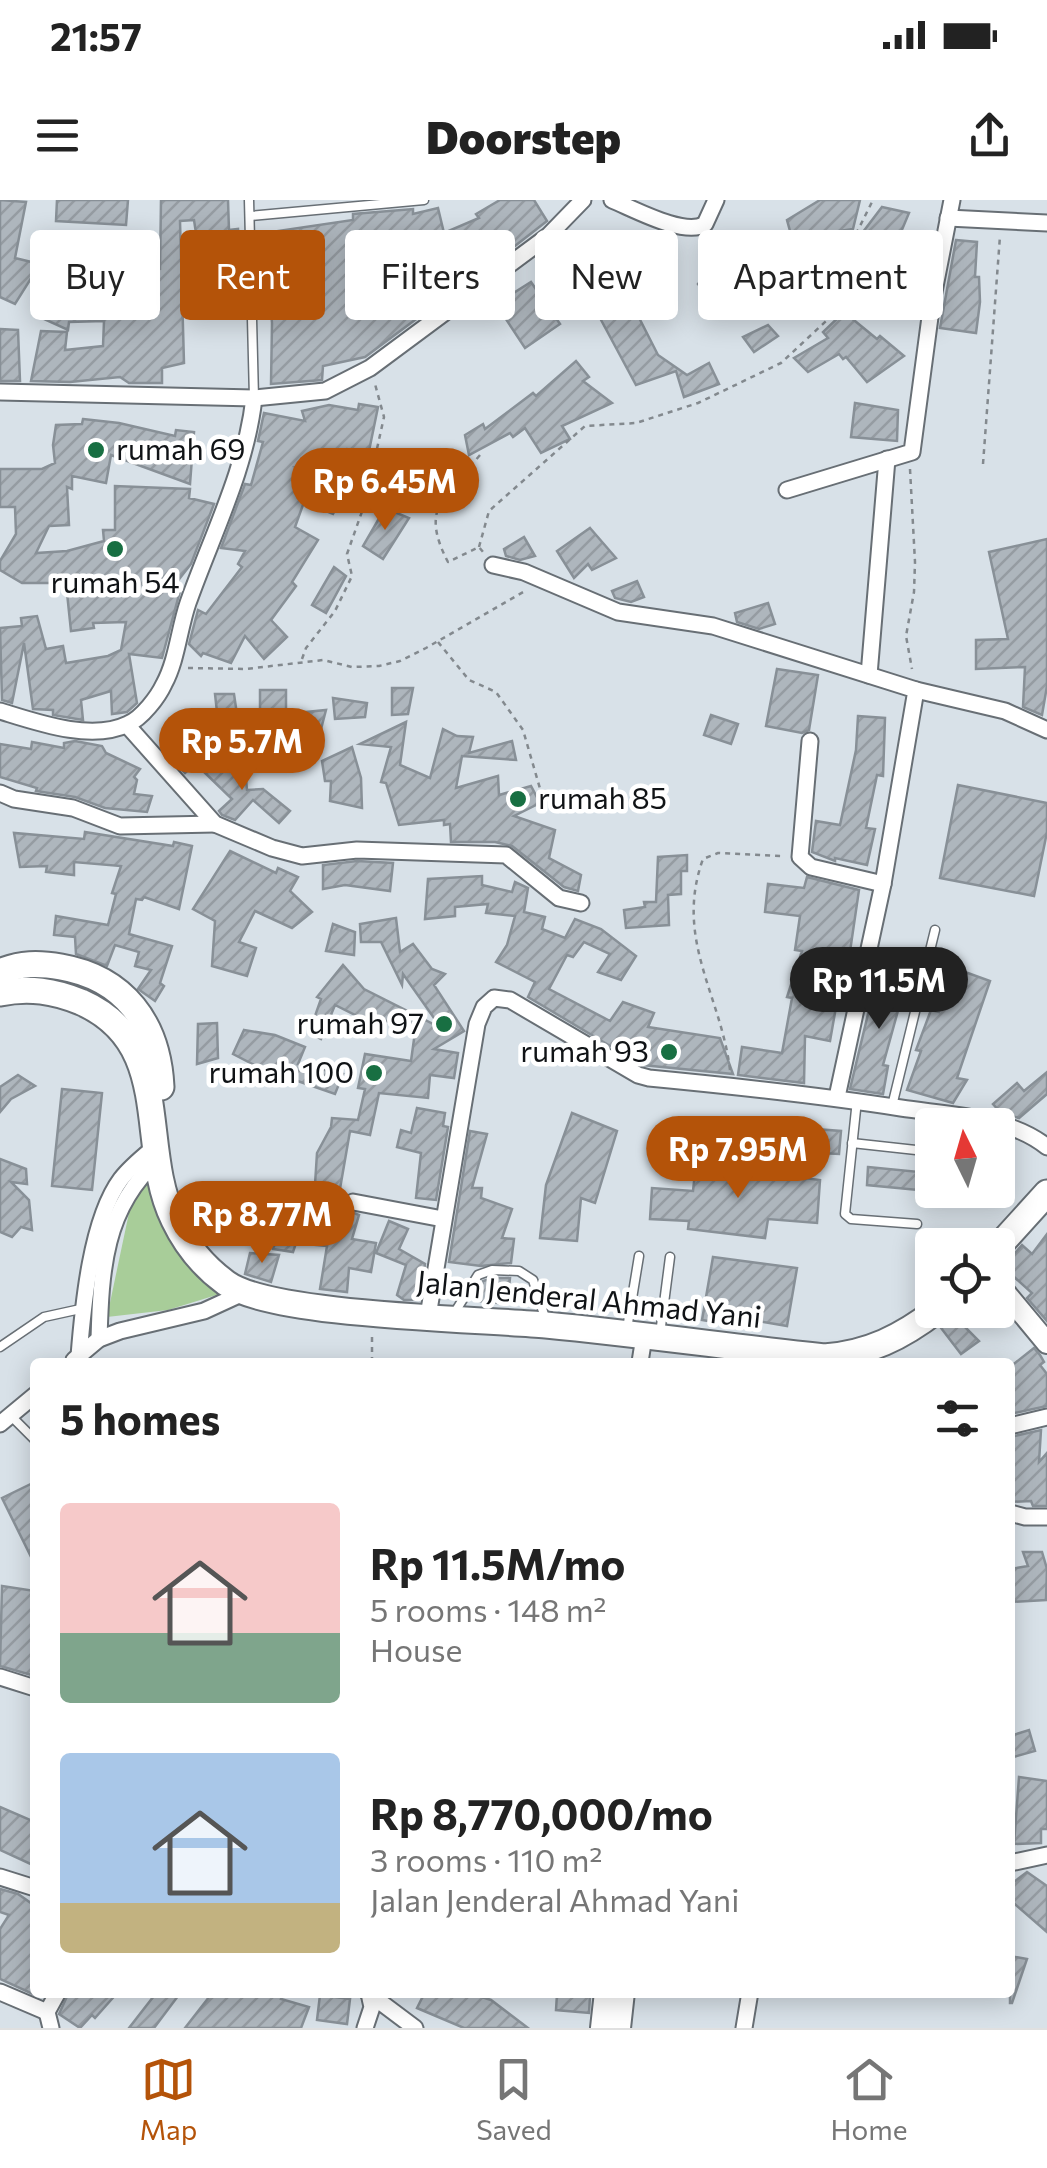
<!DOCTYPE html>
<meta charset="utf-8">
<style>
body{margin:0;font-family:Commissioner,sans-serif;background:#f2f2f2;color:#222;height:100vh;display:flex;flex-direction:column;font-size:38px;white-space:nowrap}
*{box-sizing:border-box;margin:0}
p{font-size:32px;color:#767676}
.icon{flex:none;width:55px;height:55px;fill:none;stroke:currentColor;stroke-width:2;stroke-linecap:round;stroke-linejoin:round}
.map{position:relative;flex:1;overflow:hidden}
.panel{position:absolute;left:30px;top:1158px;width:985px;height:640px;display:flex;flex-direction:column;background:#fff;border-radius:10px;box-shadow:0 5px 25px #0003}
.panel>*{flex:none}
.top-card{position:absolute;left:30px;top:30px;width:988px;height:90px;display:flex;gap:20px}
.needle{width:65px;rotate:355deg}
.fabs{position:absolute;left:915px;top:908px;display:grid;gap:20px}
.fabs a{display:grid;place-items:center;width:100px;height:100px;border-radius:10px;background:#fff;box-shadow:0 5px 25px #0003;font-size:50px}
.price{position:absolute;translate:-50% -85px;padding:0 22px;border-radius:35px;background:#b45309;color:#fff;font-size:32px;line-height:65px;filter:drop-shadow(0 2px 5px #0008)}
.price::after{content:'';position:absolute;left:50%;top:60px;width:30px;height:22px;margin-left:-15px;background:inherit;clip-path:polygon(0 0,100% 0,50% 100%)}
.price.selected{background:#222;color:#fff}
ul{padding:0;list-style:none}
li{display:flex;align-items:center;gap:30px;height:250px;padding:0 30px}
li span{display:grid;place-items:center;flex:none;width:280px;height:200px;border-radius:10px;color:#555}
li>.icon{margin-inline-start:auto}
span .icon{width:120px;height:120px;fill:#fffc;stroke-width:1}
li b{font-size:42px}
h2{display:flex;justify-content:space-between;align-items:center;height:120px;padding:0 30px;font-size:42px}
.chip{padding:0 35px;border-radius:10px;background:#fff;box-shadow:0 5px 25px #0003;font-size:35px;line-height:90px}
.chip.selected{background:#b45309;color:#fff}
.status{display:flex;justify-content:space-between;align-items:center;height:70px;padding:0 50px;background:#fff;direction:ltr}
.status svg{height:28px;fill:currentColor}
header{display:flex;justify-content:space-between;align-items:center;height:130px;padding:0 30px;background:#fff;font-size:45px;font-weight:800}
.dock{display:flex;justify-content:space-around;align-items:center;height:140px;border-top:2px solid #e0e0e0;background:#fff;font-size:28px;color:#767676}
.dock a{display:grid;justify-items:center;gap:5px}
.dock .selected{color:#b45309}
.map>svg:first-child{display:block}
.park{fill:#a8cd99}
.building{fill:url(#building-hatch);stroke:#889097;stroke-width:2.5}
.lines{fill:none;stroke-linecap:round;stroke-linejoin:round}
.service-casing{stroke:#686f75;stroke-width:11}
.minor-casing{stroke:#686f75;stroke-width:19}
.tertiary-casing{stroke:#686f75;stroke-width:24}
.secondary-casing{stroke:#686f75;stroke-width:26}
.trunk-casing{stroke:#686f75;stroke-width:29}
.path{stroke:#83898e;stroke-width:2.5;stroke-dasharray:5 5;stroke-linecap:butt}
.service{stroke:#fff;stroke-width:8}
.minor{stroke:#fff;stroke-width:15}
.tertiary{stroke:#fff;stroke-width:20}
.secondary{stroke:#fff;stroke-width:22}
.trunk{stroke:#fff;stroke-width:25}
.poi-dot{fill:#186f42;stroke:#fff;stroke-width:4}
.labels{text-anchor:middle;stroke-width:9;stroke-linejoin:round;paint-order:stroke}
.poi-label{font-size:30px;fill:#101316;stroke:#fff;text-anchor:end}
.street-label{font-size:30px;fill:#101316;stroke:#fff}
</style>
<div class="status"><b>21:57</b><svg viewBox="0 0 49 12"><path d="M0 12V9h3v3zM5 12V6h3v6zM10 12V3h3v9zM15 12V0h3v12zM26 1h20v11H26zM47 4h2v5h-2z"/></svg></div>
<header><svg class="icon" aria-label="menu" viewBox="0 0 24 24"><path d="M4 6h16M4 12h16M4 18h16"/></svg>Doorstep<svg class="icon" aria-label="share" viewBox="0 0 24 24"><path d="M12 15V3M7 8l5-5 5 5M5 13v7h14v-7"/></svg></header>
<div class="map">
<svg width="1047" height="1828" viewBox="0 0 1047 1828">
<defs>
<pattern id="building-hatch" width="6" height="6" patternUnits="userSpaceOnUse" patternTransform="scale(2.5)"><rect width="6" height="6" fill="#aeb6bd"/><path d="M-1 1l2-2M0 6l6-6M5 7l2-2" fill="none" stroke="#959ca2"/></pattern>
</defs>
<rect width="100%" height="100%" fill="#d8e1e8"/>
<polygon class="park" points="150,979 162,1019 181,1055 223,1093 168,1110 107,1117 130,1008"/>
<g class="building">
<polygon points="0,0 26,2 15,58 40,64 15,104 0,97"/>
<polygon points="57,0 128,0 126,25 56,21"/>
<polygon points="161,0 228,0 229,30 238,29 240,62 227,60 239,89 206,98 194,20 180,21 184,163 162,168 162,183 129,183 120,177 70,182 31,181 41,131 67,132 65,150 103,146 104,121 69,122 68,130 44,119 47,91 89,97 104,94 104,78 160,69"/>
<polygon points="500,0 534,0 547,21 506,53 503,48 455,70 461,82 430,95 435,105 365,157 323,166 322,180 271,184 272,123 266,55 281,55 278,31 353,20 353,14 413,9 413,14 438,8 444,33 479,18 476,14"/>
<polygon points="820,0 860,0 853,29 792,38 787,20"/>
<polygon points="882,7 909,13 883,75 860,74 870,49 870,35 863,32"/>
<polygon points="641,38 662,62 637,70 623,54"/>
<polygon points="956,40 977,42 975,77 979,77 980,102 976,133 940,128"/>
<polygon points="794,41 844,78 826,98 796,78 779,104 750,92"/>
<polygon points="599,47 627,73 618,76 592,104 566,71"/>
<polygon points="712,67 746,103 723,116 698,84"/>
<polygon points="531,82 560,124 525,148 496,104"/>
<polygon points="630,100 658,155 687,175 709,163 719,184 684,197 676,171 636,185 600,118"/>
<polygon points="844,112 877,139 880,136 904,156 867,182 846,157 843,159 839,154 808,172 794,158 828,138 823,132"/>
<polygon points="768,125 778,136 754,152 743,137"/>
<polygon points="0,129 18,130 20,181 0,181"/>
<polygon points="576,161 589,177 583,181 612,203 562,226 570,239 541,253 525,228 513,237 510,233 469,255 465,235 483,224 485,229 533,193 536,196"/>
<polygon points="855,203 898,210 897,241 851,237"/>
<polygon points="359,204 378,207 369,251 347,249 346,254 326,252 327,259 296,267 348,285 333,314 304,302 295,327 318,340 292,382 296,386 271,420 287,437 264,459 245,436 231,463 203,453 201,456 189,444 198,410 206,414 242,367 238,364 245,351 221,348 245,284 251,285 263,242 258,241 264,213 305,221 302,211 329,205 358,210"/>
<polygon points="83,219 119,223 175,236 176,230 194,232 190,284 111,255 106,283 72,276 72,289 67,287 69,325 49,326 36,353 67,351 104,341 103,330 115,330 115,286 190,289 189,298 214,304 191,364 173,387 180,391 162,458 129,454 137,503 127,512 112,514 111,491 81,500 83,520 53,515 53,510 33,509 24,443 12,503 2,500 0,428 22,426 21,418 37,416 46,449 63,446 66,463 108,456 121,450 126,422 93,423 94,428 71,431 66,383 22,383 0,370 0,361 16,334 15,307 0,307 0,269 42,269 55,263 53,245 56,225 82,224"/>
<polygon points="385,308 409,318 383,359 363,346"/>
<polygon points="590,328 616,358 592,370 588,364 574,378 557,351"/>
<polygon points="524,337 535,356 520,360 506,356 504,349"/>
<polygon points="1047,339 1047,486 1042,515 1023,507 1025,467 976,469 976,440 1008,439 989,352"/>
<polygon points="334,367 346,376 326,413 312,405"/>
<polygon points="637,381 644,397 631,402 615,398 612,391"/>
<polygon points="768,403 775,424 759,429 737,422 735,413"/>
<polygon points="777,469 818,475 809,530 802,533 766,526"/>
<polygon points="392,488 413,488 408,514 392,515"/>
<polygon points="260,490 286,490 286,514 326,510 320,533 285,522 285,534 260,537"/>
<polygon points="215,494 234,494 240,535 220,548 204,530 218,521"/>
<polygon points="333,498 367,503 365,517 335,519"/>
<polygon points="711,515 738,524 731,544 704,535"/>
<polygon points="858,516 885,518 883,576 877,575 866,628 875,629 867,665 835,658 835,661 812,652 816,621 840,625 856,550"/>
<polygon points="406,522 400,565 430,578 443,529 457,536 473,537 469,553 512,541 516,560 462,556 456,588 498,576 499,595 531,586 540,603 514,616 555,630 549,658 581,675 578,691 564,687 512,646 495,642 451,642 450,624 444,625 444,620 399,625 386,583 381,582 391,547 360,544"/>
<polygon points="75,541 102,546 106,553 140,569 134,577 137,580 134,594 152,596 147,612 105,608 75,597 36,591 37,588 0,577 0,544 31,549 32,542 64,548 64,543"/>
<polygon points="184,543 197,562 185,573 167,554"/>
<polygon points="352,547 361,578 362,608 330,601 331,581 325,581 322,561"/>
<polygon points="219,557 246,579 247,590 263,589 290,611 279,623 253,600 235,620 222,615 219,611 232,599 203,571"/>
<polygon points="958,585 1047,603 1047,632 1034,696 940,678"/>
<polygon points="85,632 173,646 174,642 192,646 179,709 144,697 142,700 136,699 129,734 172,746 160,783 164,786 155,801 138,789 151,770 135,766 139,752 115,745 107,766 76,754 75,737 54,735 56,716 108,725 116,694 112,693 121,666 74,662 74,675 46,672 47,666 20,667 14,633 84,639"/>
<polygon points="230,651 276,673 278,668 298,677 290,691 312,712 292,728 255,711 239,742 256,748 247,776 212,766 215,721 193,709"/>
<polygon points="687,655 687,671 681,671 681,694 668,695 669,725 626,728 624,710 645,707 644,702 656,702 658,657"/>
<polygon points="357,661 393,663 390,691 345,685 323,689 323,665"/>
<polygon points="482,676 482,685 512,692 515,682 528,688 524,712 545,717 542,729 565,738 575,719 601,729 636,756 621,780 598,772 610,754 584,742 573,757 567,755 549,789 610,821 623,802 654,813 648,827 720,838 733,874 642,865 528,797 535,782 496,762 507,745 515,716 486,713 488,704 455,707 455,716 425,719 428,679"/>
<polygon points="807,677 859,690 847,772 851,773 840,807 836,807 830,841 805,836 804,883 738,875 742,847 782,853 792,798 787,797 802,751 795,750 800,716 765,712 768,684 804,688"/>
<polygon points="396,718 400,752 413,744 432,769 445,774 434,785 464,831 434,849 458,853 454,878 430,875 428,898 379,893 370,935 350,931 337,1006 359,1015 352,1039 376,1043 371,1072 349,1068 347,1092 320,1089 327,1046 296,1043 293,1052 273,1049 281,1023 308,1028 310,1016 313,1016 317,953 331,927 332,918 358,920 365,889 358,888 365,854 411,861 415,832 379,818 375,825 335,805 321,839 309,833 321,799 317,797 343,765 364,789 441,828 403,774 402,785 381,742 361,742 360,724"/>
<polygon points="333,724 355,732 354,755 326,751"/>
<polygon points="880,764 896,767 893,784 908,786 904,808 899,807 883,865 888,866 883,894 850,889"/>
<polygon points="943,764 990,781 957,878 967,880 953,903 907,890 921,851 916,850 931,810 939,812 948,786 936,781"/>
<polygon points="217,823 218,858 197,864 198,824"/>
<polygon points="244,830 275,835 305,847 298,864 343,874 335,894 260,868 233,854"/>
<polygon points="1047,872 1047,894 1019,918 1001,913 993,904 1017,883 1024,891"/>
<polygon points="18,875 35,886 11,899 0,912 0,887"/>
<polygon points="62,889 102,893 92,990 52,986"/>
<polygon points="417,908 445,913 443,926 448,927 436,1000 416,998 421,953 397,947 401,930 411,933"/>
<polygon points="572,913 617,931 595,1003 581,998 577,1041 540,1038 546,985"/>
<polygon points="802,928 841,931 839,954 800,952"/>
<polygon points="470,931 487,934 472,988 482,988 481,998 512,1009 502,1038 514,1039 511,1063 481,1066 449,1062"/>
<polygon points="0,959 26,969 27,984 11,982 29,1000 32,1030 21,1027 12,1037 0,1032"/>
<polygon points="696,964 820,980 817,1023 768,1019 765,1038 688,1029 689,1021 650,1019 652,988 693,991"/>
<polygon points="868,967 930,973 928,991 867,985"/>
<polygon points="389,1021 408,1029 399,1049 425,1064 419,1100 404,1100 397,1095 406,1065 376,1053"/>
<polygon points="1047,1034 1047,1121 1027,1098 1032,1093 1003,1067 1022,1045 1032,1054"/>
<polygon points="250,1053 279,1055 271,1082 245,1074"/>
<polygon points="713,1057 797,1068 787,1126 740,1118 738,1126 702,1120"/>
<polygon points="493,1078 510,1078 507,1104 477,1101 483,1081"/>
<polygon points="954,1116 979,1141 961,1154 941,1128"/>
<polygon points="1034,1148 1040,1155 1044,1162 1040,1165 1047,1174 1047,1206 1010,1214 1010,1167"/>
<polygon points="1041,1230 1039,1262 1047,1253 1047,1306 1033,1306 1031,1301 1010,1302 1010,1237"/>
<polygon points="35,1282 35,1365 2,1298"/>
<polygon points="1023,1352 1042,1352 1047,1369 1046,1400 1010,1402 1010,1369 1028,1366"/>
<polygon points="2,1386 35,1391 35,1476 0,1466"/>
<polygon points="1029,1530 1035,1551 1010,1558 1010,1536"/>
<polygon points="1019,1577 1047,1581 1047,1629 1041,1629 1041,1643 1014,1644"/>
<polygon points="0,1607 35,1622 35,1666 0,1650"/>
<polygon points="1027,1672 1047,1686 1047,1732 1010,1700 1010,1685"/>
<polygon points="0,1689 18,1694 35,1706 35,1795 0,1779 0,1729 9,1715 0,1712"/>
<polygon points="1010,1756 1027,1759 1012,1803 1010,1803"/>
<polygon points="69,1792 118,1792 95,1818 92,1815 80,1828 59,1814"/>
<polygon points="157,1792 181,1792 154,1828 129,1828"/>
<polygon points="213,1792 284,1792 281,1799 309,1807 301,1828 185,1828"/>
<polygon points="425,1792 466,1792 491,1800 528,1828 464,1828 417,1808"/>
<polygon points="557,1794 590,1796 589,1813 556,1810"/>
<polygon points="320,1795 350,1799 347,1824 317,1820"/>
</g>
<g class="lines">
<g class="service-casing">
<g id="service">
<polyline points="249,0 254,198"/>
<polyline points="250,16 424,0"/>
<polyline points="857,900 845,1014 851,1019 917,1024"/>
<polyline points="892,906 935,730"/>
<polyline points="852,943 925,951 932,946"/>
<polyline points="455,1112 478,1075 492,1070 519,1071 533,1080 546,1121"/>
<polyline points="627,1129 639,1056"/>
<polyline points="660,1134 670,1057"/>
<polyline points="0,1147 44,1117 85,1108"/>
<polyline points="11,1216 35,1240"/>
</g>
</g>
<g class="minor-casing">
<g id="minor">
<path d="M612 0C634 9 685 37 705 24L716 0"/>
<polyline points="948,18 1047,23"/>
<polyline points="0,192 254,198 325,191 370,168 548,36 583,0"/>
<polyline points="787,290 912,252 932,102 952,0"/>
<polyline points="493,365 524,372 618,412 713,426 916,490 883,684 837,897"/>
<polyline points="869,475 887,259"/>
<polyline points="916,490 1005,511 1047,530"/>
<path d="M0 511C36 522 91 542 128 524 142 518 158 497 164 484 177 460 179 429 188 403 212 335 246 270 254 198"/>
<polyline points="127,525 215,624 272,648 302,656 357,650 506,655 559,698 581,703"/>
<polyline points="810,541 800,657 811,667 883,684"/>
<polyline points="0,593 14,599 73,608 120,626 215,624"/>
<polyline points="353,1002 443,1019"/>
<path d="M428 1116 477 824 484 807 494 798 510 800 638 875 649 878C733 886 817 895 901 908 948 915 1009 916 1047 947"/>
<path d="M99 1139C101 1070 104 1008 158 960"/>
<path d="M79 1156C83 1106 91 1019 121 979 131 966 144 956 156 946"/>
<polyline points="74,1160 99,1139 120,1131 204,1111 241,1094"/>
<polyline points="640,1162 644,1137"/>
<polyline points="0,1224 35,1195"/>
<polyline points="1010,1226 1047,1217"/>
<polyline points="1010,1313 1025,1317 1047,1317"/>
<polyline points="0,1477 35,1488"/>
<polyline points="1010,1663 1047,1655"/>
<polyline points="0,1677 35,1688"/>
<polyline points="0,1792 47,1812"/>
<polyline points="367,1792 415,1828"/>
<polyline points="51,1828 47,1812 58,1792"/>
<polyline points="365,1828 372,1807 370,1798"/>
<polyline points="744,1828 750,1792"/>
</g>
</g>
<g class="tertiary-casing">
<polyline id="tertiary" points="998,1084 1047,1143"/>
</g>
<g class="secondary-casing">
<g id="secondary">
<polyline points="602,1828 606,1792"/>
<polyline points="619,1828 623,1792"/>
</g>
</g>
<g class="trunk-casing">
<g id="trunk">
<path d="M0 772C20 763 39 763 61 767 124 778 158 823 161 887"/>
<path d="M0 793C29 787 54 791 81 802 176 844 137 945 174 1020 186 1045 204 1067 226 1083 271 1116 481 1119 546 1125 639 1134 732 1147 824 1157 868 1154 902 1137 937 1110"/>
<polyline points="998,1047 1047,993"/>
</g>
</g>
<g class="path">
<polyline points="847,52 873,0"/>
<path d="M480 255C446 295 419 307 448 362L479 347 483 352"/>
<polyline points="983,264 1000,36"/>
<polyline points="910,269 915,362 914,392 906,436 912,469"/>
<polyline points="479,347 489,311 585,226 636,223 698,203 781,163 869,81 877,80 915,96"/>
<polyline points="438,442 469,480 496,492 523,530 541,592"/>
<polyline points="302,459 306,448 335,411 352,376 347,354 365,303 384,217 375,184"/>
<polyline points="188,468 246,469 323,460 352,467 379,466 400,461 426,448 525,391"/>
<path d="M730 870C721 795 674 739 703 659L718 653 781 656"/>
<polyline points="372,1162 372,1134"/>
</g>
<use href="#service" class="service"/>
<use href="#minor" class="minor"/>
<use href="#tertiary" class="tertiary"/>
<use href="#secondary" class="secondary"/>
<use href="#trunk" class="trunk"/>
</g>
<g class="poi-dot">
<circle cx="96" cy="250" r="10"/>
<circle cx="115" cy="349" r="10"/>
<circle cx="518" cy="599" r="10"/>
<circle cx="444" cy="824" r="10"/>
<circle cx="669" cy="852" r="10"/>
<circle cx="374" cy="873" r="10"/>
</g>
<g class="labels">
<g class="poi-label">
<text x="116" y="260" text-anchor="start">rumah 69</text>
<text x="115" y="393" text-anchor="middle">rumah 54</text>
<text x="538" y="609" text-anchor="start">rumah 85</text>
<text x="424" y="834">rumah 97</text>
<text x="649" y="862">rumah 93</text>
<text x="354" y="883">rumah 100</text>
</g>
<g class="street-label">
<text transform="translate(589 1100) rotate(6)" y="10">Jalan Jenderal Ahmad Yani</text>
</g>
</g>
</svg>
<div class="fabs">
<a><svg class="needle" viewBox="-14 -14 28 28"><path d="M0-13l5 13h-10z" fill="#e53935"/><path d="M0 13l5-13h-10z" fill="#767676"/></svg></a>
<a><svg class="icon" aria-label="locate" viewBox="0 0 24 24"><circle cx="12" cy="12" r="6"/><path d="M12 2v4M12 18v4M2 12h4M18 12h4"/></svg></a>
</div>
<b class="price" style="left:385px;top:333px">Rp 6.45M</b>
<b class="price" style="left:242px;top:593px">Rp 5.7M</b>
<b class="price selected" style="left:879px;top:832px">Rp 11.5M</b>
<b class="price" style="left:738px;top:1001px">Rp 7.95M</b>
<b class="price" style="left:262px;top:1066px">Rp 8.77M</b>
<div class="top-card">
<a class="chip">Buy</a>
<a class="chip selected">Rent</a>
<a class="chip">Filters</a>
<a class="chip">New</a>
<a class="chip">Apartment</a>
</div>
<section class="panel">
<h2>5 homes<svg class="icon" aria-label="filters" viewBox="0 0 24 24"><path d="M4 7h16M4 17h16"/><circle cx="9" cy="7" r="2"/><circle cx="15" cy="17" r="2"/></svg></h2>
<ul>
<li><span style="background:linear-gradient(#f6c9c9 65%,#7fa58c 0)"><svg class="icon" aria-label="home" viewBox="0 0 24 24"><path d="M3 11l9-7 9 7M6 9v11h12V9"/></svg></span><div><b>Rp 11.5M/mo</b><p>5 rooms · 148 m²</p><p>House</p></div></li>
<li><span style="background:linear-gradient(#a9c7e8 75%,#c2b280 0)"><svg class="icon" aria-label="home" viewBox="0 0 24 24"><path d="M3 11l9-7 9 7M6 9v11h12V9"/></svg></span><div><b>Rp 8,770,000/mo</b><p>3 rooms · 110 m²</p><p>Jalan Jenderal Ahmad Yani</p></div></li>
</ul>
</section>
</div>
<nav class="dock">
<a class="selected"><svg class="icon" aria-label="map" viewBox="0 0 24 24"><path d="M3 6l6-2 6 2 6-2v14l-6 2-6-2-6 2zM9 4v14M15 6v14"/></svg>Map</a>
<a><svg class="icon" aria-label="saved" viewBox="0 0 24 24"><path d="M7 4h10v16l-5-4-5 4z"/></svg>Saved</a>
<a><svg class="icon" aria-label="home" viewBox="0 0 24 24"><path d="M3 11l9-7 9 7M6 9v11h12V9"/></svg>Home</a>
</nav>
